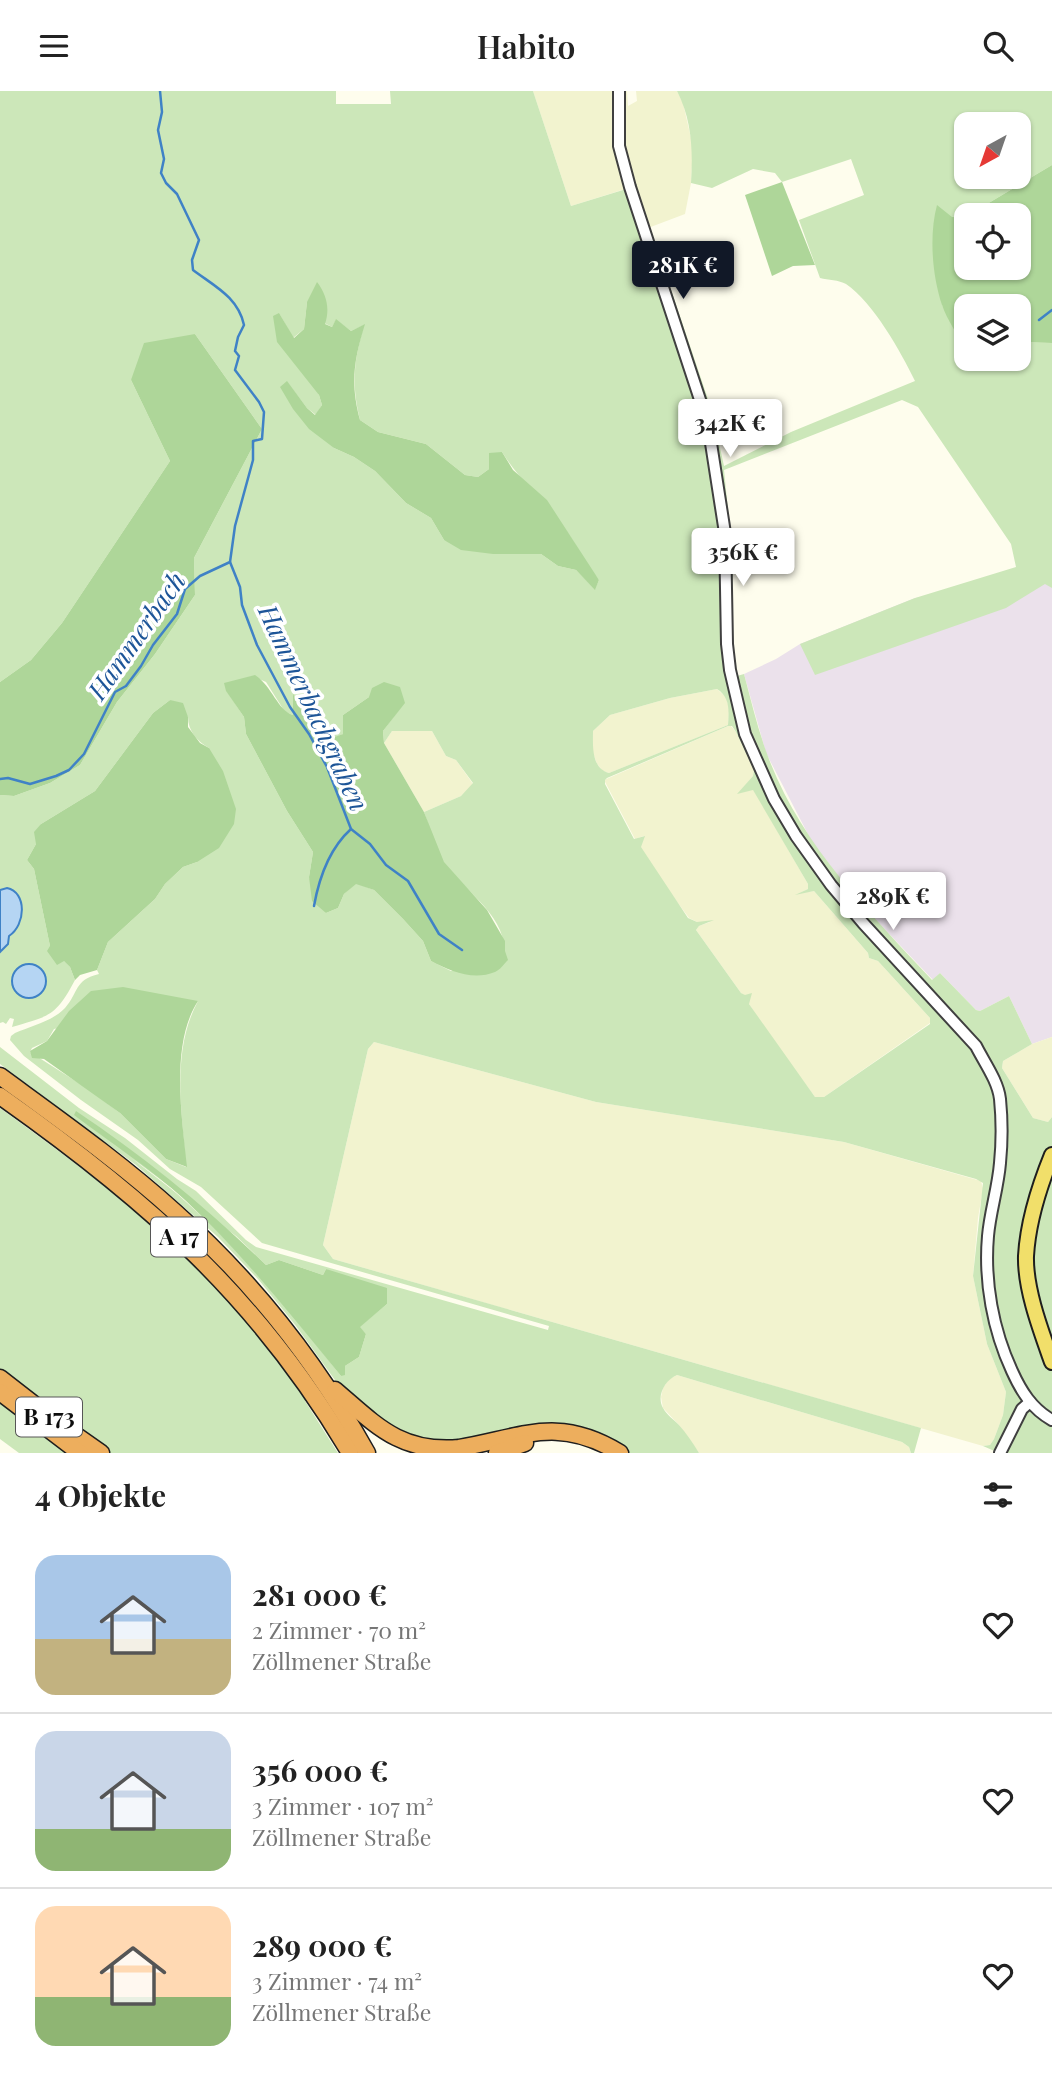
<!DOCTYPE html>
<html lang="de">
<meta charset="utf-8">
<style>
body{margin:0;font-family:"Playfair Display",serif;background:#f2f2f2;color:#222;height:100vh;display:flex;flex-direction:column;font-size:26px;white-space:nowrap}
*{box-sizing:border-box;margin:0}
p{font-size:23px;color:#767676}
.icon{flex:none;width:38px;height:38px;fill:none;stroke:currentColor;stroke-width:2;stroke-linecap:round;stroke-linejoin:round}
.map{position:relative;height:1362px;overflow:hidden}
.details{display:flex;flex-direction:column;background:#fff;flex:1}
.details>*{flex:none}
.needle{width:46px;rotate:220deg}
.controls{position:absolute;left:954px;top:21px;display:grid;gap:14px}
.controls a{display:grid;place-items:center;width:77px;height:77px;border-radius:14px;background:#fff;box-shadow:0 2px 5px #0004;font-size:35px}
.price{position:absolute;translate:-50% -60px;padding:0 16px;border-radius:7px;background:#fff;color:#222;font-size:23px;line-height:46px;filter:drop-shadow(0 2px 4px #0008)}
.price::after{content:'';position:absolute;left:50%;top:42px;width:21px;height:16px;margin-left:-10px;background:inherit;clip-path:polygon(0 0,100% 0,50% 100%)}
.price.on{background:#111827;color:#fff}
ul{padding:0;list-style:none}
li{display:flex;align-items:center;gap:21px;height:175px;padding:0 35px}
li+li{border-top:2px solid #e0e0e0}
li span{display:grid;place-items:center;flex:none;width:196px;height:140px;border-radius:21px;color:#555}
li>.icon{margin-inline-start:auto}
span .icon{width:84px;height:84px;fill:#fffc;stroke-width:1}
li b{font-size:30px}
h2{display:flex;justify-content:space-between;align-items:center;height:84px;padding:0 35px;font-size:30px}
header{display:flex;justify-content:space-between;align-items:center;height:91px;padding:0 35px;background:#fff;font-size:32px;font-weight:600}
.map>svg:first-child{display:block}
.industrial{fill:#ebe1eb}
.farmland{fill:#f2f3cf}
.green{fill:#cce7b9;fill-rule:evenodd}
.forest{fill:#aed699;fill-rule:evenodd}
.water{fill:#b5d5f3;stroke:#3f82c6;stroke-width:2}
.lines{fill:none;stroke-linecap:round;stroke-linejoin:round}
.stream{stroke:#3f82c6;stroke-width:2.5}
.minor-casing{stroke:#404040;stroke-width:14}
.major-casing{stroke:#1e1e1e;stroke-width:18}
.highway-casing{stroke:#1e1e1e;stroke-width:19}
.minor{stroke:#fff;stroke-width:10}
.major{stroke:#f1df6a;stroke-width:14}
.highway{stroke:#edae5d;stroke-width:16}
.labels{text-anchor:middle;stroke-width:7;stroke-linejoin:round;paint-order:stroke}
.shield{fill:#fff;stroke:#565656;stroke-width:2}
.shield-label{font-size:23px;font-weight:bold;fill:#0d0d0d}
.water-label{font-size:26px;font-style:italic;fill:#1d5598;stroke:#fff}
</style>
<header><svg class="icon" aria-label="menu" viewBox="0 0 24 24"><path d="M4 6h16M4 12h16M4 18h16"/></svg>Habito<svg class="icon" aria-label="search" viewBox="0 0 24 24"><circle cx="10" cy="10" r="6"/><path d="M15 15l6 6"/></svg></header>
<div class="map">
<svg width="1052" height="1362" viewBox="0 0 1052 1362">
<rect width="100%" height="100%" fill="#fefded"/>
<polygon class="industrial" points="1052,488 1052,946 1032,953 1009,905 980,920 976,919 940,882 933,889 856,808 812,751 766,662 744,583 776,568 800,553 915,507"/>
<g class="farmland">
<polygon points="533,0 627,0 628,15 637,10 636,0 677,0 683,12 693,56 691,92 685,123 648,137 635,95 571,115"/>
<polygon points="717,598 727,607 729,620 728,634 609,682 603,680 597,673 593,662 593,640 610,624 670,607"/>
<polygon points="728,635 731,635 736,641 754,679 753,685 739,702 753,698 808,793 808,798 800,802 814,800 868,862 869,867 878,870 930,927 930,932 824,1006 815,1006 767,941 749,913 749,907 741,902 696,839 699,835 710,831 697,831 689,827 672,804 640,756 644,745 635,748 604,689"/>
<polygon points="392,640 432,640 446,665 456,669 473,693 470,697 461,705 424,721 384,652"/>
<polygon points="1052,946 1052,1026 1048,1031 1033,1027 1002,977 1003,970 1032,953"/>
<polygon points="374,951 596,1011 844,1051 981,1090 983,1098 978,1127 973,1185 987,1253 1006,1301 1003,1324 994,1348 990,1354 983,1355 333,1168 323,1154 368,958"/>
<polygon points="677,1284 902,1351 909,1356 911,1362 699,1362 679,1334 663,1317 661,1306 663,1297 669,1288"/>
</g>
<g class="green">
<path d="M0 0H336V13H391L390 0H533L571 115 636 95 712 320 724 375 791 341 915 290C901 261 873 211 846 193 839 189 828 189 820 187L799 129 864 104 851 68 782 91 775 82 753 78 712 97 691 92C693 60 692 29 677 0H1052V74L972 122 952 126 942 214 966 258V268H1018L1019 251 1052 252V497L1045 493 1006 517 815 584 800 553 915 507 1016 476 1011 453 918 316 902 309 724 379 733 468 731 546 737 585 744 583C751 609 757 635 766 660 798 751 868 820 932 889L940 882 976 919 980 920 1009 905 1032 953 1003 970 1002 977 1033 1027 1048 1031 1052 1026V1362H999L983 1355 990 1354 994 1348 1003 1324 1006 1301 987 1253 973 1185 983 1092 976 1088 844 1051 596 1011 374 951 368 958 323 1154 333 1168 921 1337 914 1362H911L909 1356 902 1351 677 1284C665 1289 656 1305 663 1317 666 1323 674 1329 679 1334 686 1342 693 1352 699 1362H625L592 1343 457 1353 397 1344 340 1296 296 1235 258 1188 218 1146 136 1074 0 973V956L79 1017 125 1047 177 1088 196 1100 246 1149 256 1156 548 1239 549 1235 262 1152 201 1096 170 1078 138 1049 81 1009 24 965 10 949 11 945 15 942C31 935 53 930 65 917 79 901 74 889 99 883L97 879 108 851 155 808 165 793 183 776 197 771 209 657C197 650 188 640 188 626L170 609 153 622 95 700 41 733 36 753 27 769 34 778 50 855 70 876 75 889C56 925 50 925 12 936L14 928 10 927 6 933 3 931 0 932V861H2L7 797 0 799V704L14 705 50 692 80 674 117 611 155 563 195 504 194 467 262 338 195 243 131 289 170 370 62 532 31 569 0 591ZM966 33H1018V86H966ZM307 211 324 232 332 236 336 229 351 240 364 234C354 270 351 292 360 329L378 341 426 353 465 384 478 386 489 378 502 361C519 388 542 409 562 434 576 452 585 472 599 489L595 498 576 479 558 475 541 463 518 462 444 449 431 427 406 412 375 380 354 366 334 357 287 291 307 317 316 324 322 314 319 304 279 222 293 247 304 238ZM252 585 266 591 285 621 293 624 294 605C302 621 319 658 343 643V624L369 606 404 612 383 640 384 652 392 640H432L446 665 456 669 473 692 461 705 424 721C430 737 435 758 444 772 462 798 506 824 504 860L451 880 431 870 423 850 403 828 374 799 356 792 344 803 338 817 326 822 309 786 313 761 287 720 246 643 244 626 226 599ZM717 598C730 606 729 619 728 634L609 682C591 677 593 655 593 640L610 624 670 607ZM728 635H732L736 641 754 679 753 685 737 703 753 699 808 793V798L795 804 814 800 868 862 869 867 878 870 930 927V933L824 1006H815L749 913 752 902 745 904 741 902 696 839 699 835 714 829 697 831 688 827 641 756 645 745 634 748 605 693V689L607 687ZM198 910C171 960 182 1021 186 1076L166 1068 120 1022 88 998 30 961 32 957 47 950 54 938ZM133 1068 236 1145 266 1174 279 1169 323 1184 326 1178 387 1213 359 1236 366 1243 359 1266 345 1275 341 1285C292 1223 243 1161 184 1109 168 1094 150 1082 133 1068Z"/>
<path d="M0 1017C68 1066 134 1115 194 1174 237 1214 272 1261 306 1308L305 1310 338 1362H109L73 1337 0 1280Z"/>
<polygon points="0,1308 70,1362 19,1362 0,1348"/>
</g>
<g class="forest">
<path d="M1052 74V252L1019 251 1018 215H966V258C958 244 947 229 942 214 932 184 929 144 937 114L952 126 972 122ZM966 124H1018V177H966Z"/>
<polygon points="782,91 815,174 793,175 772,185 745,104"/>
<path d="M317 191C327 204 330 218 325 233L332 236 336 228 351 240 365 233C354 269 350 292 360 329L378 341 426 353 465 384 478 386 489 378V362L502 361 513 379 547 409 599 489 595 499 576 479 558 475 541 463H493L461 459 444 449 431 427 406 412 375 380 354 366 334 357 309 338 293 318 280 296 287 290 307 317 315 324 322 314 319 304 277 251 273 225 279 222 294 247 304 238 307 211Z"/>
<polygon points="195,243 262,338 194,467 195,504 155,563 117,611 80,674 50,692 14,705 0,704 0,591 31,569 62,532 170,370 131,289 144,252"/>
<path d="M255 584C272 595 278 620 293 624V603C303 623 311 639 332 647L343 643V624L369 606 372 597 384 591 400 596 405 612 383 640 384 652 424 721 444 771 487 819 505 850V860L508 869C504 873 500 879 495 881 473 890 450 880 431 870L423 850 403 828 374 799 356 793 344 803 338 817 326 822 312 810 309 786 313 761 287 720 246 643 244 626 226 600 224 592Z"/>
<polygon points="170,609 183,612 188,626 188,636 200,652 209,657 223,680 236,718 234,733 219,757 197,771 183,776 165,793 155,808 108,851 97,879 80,884 75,889 70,876 64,870 57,874 47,860 50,855 34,778 27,769 36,753 34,741 41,733 95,700 153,622"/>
<path d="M123 896 198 910C170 953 182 1027 187 1076L166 1068 120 1022 44 968 32 967 30 960 47 950 69 920 91 900Z"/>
<path d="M76 1020C145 1066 207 1117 266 1174L279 1169 323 1184 326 1178 387 1197V1213L360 1236 366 1243 359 1266 345 1275V1284L341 1285C291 1224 243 1163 185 1109 151 1078 111 1052 74 1024Z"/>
</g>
<g class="water">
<path d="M7 797C27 801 26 834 9 845L8 853 0 861V799Z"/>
<circle cx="29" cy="890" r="17"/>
</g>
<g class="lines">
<g class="stream">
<polyline points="1039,229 1052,219"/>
<polyline points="230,471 240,496 242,514 257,554 290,616 309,643 327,676 351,738 370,753 386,774 408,790 439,843 462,859"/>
<path d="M0 688 8 687 30 693 56 685 69 679 84 663 115 601 126 595 141 575 153 554 177 523 185 498 200 485 230 471 235 435 253 369V350L262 348 264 321 259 311 235 279 239 265 235 260 238 246 244 234C238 206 214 195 193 179L192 169 199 149 177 103 166 92 161 82 164 68 158 39 162 21 160 0"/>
<path d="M314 815C319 787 330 757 351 738"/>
</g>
<g class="minor-casing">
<g id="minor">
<path d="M619 0V55L630 96 708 333 725 442 727 553 730 579 745 643 774 708 796 745 831 794 863 832 976 955C984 971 998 990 1000 1008 1002 1028 1002 1052 1000 1072 998 1097 990 1121 988 1145 984 1191 993 1239 1012 1280 1021 1300 1032 1318 1052 1329"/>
<polyline points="1000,1362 1022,1318 1030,1311"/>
</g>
</g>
<g class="major-casing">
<path id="major" d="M1052 1064C1039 1096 1028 1130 1026 1165 1025 1198 1041 1240 1052 1271"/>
</g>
<g class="highway-casing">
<g id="highway">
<path d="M0 985C60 1029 121 1072 176 1122 252 1190 317 1272 367 1362"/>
<path d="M0 1005C146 1108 258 1206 350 1362"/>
<polyline points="0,1287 54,1329 101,1362"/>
<path d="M335 1299C376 1334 400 1362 459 1357 523 1346 558 1324 620 1362"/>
<polyline points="0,1301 80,1362"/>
<polyline points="497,1362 525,1352"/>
</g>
</g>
<use href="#minor" class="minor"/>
<use href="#major" class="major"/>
<use href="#highway" class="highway"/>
</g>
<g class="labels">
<g class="shield">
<rect x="151" y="1126.5" width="56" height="39" rx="5"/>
<rect x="16" y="1306.5" width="66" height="39" rx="5"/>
</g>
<g class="shield-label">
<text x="179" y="1154">A 17</text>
<text x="49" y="1334">B 173</text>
</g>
<g class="water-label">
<text transform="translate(137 545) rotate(-55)" y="9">Hammerbach</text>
<text transform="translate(313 617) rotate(65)" y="9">Hammerbachgraben</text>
</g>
</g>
</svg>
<div class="controls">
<a><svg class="needle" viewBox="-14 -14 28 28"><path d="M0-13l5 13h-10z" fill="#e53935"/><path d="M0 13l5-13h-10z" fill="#767676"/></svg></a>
<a><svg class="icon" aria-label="locate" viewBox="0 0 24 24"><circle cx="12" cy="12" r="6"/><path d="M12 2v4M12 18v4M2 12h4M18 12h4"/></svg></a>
<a><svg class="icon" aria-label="layers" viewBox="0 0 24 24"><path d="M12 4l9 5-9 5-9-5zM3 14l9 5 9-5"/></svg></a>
</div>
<b class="price on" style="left:683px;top:210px">281K €</b>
<b class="price" style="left:730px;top:368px">342K €</b>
<b class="price" style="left:743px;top:497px">356K €</b>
<b class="price" style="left:893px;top:841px">289K €</b>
</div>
<section class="details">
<h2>4 Objekte<svg class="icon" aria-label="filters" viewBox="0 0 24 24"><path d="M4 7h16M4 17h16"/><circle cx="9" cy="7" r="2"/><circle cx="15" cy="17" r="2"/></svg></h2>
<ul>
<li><span style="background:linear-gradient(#a9c7e8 60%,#c2b280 0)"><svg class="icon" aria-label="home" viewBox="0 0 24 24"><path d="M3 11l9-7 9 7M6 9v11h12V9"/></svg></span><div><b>281 000 €</b><p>2 Zimmer · 70 m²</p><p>Zöllmener Straße</p></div><svg class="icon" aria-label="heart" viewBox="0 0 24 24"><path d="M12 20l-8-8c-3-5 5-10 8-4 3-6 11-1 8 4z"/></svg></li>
<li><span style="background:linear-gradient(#c9d6e8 70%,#8fb573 0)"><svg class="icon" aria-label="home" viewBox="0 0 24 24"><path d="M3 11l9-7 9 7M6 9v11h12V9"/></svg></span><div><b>356 000 €</b><p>3 Zimmer · 107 m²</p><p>Zöllmener Straße</p></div><svg class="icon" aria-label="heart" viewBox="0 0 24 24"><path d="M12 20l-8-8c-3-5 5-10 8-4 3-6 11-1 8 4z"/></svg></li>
<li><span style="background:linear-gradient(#ffd9b3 65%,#8fb573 0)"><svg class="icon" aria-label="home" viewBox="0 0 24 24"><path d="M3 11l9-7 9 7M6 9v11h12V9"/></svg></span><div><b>289 000 €</b><p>3 Zimmer · 74 m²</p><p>Zöllmener Straße</p></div><svg class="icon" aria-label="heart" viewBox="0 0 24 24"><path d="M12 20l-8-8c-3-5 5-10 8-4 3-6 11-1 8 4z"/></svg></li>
</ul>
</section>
